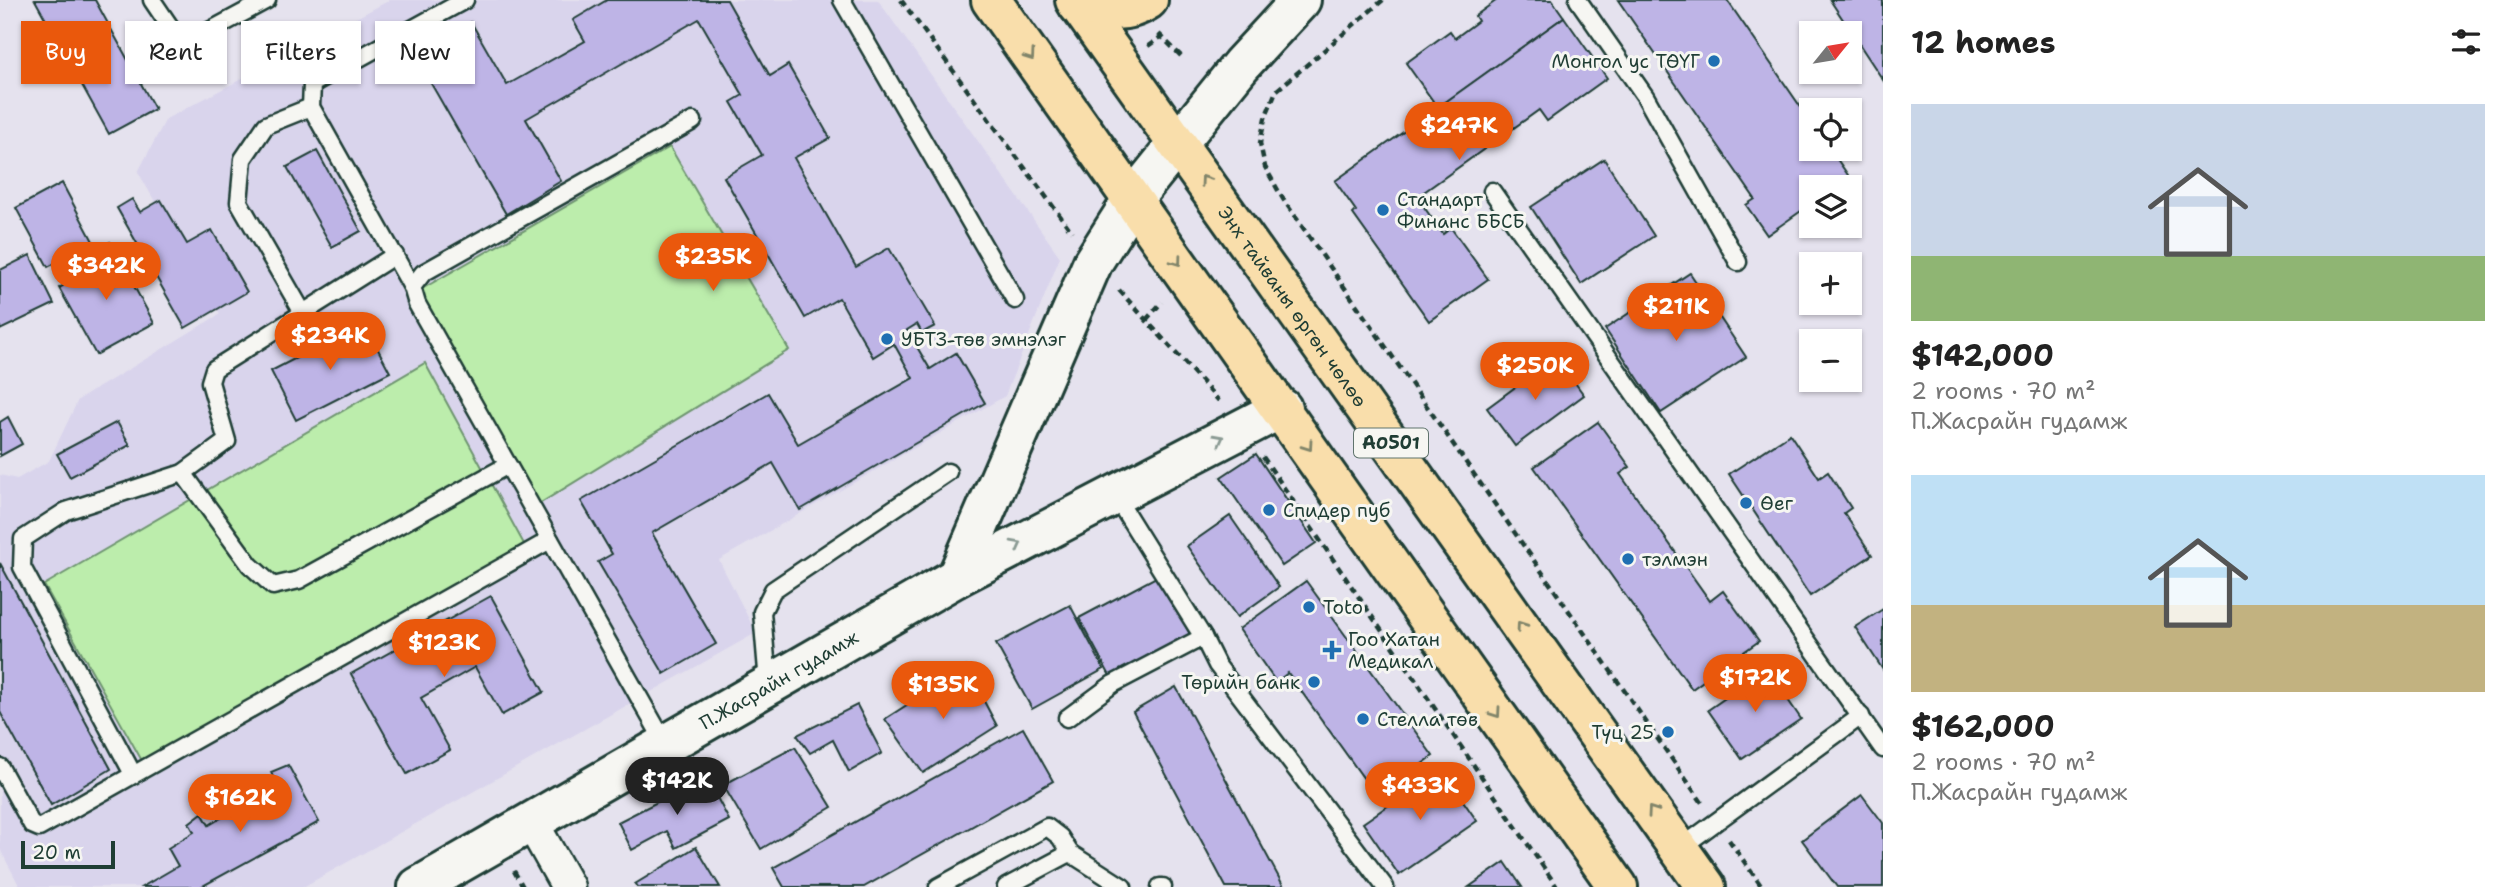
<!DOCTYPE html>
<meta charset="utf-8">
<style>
body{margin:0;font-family:"Shantell Sans",sans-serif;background:#f2f2f2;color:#222;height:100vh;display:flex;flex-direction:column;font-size:26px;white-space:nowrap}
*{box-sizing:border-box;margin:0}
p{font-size:23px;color:#767676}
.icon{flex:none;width:38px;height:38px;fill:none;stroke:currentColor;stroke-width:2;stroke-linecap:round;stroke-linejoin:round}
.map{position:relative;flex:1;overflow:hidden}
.panel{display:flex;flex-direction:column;background:#fff;width:630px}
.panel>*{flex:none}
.banner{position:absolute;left:21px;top:21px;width:665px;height:63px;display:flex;gap:14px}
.needle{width:46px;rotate:60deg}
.fabs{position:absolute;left:1799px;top:21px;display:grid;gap:14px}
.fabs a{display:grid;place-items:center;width:63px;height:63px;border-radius:0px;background:#fff;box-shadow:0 2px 5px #0004;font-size:35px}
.scale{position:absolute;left:21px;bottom:18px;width:94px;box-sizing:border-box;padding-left:7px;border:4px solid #1f3d34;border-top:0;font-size:19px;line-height:24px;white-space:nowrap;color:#1f3d34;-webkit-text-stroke:5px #f6f6f2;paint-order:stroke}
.price{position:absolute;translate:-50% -60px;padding:0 16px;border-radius:24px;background:#ea580c;color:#fff;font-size:23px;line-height:46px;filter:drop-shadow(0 2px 4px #0008)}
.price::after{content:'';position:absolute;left:50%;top:42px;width:21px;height:16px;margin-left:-10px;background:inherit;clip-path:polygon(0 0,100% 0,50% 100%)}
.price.on{background:#222;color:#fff}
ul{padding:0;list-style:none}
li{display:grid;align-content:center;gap:14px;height:371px;padding:0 28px}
li span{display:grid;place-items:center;height:217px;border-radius:0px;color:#555}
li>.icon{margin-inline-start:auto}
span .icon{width:126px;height:126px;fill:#fffc;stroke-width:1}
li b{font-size:30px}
h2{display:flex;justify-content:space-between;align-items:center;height:84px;padding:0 28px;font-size:30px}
.pill{padding:0 24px;border-radius:0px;background:#fff;box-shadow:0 2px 5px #0004;font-size:24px;line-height:63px}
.pill.on{background:#ea580c;color:#fff}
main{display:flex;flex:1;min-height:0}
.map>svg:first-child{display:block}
.built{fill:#d9d4ec}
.green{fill:#bcedac;stroke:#6e9570;stroke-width:2}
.building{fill:#beb4e6;stroke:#1f3d34;stroke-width:2}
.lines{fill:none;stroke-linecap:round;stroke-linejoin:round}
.service-casing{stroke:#1f3d34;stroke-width:21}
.minor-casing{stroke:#1f3d34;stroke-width:37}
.tertiary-casing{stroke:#1f3d34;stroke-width:44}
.secondary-casing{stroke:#1f3d34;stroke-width:44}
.trunk-casing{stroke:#1f3d34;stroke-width:44}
.path{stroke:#1f3d34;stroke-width:4.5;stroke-dasharray:7 5;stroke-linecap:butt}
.service{stroke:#f6f6f2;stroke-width:16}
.minor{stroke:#f6f6f2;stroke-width:32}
.tertiary{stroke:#f6f6f2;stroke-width:38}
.secondary{stroke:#f6f6f2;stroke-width:38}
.trunk{stroke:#f9deab;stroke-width:38}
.oneway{stroke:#81856a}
.oneway2{stroke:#8a9a93}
.poi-dot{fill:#1f6fb2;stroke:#f6f6f2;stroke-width:2.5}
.labels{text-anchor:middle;stroke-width:6;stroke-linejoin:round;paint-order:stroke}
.shield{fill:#f6f6f2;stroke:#60746d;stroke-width:2}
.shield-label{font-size:18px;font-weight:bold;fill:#1f3d34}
.poi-label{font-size:19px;fill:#1f3d34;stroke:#f6f6f2;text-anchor:start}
.street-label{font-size:19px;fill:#1f3d34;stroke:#f6f6f2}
</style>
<main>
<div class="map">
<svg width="1883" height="887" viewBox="0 0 1883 887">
<rect width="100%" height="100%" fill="#e5e2ee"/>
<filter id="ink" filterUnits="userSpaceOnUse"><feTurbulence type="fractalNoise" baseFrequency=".0143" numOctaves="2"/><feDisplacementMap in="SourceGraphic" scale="14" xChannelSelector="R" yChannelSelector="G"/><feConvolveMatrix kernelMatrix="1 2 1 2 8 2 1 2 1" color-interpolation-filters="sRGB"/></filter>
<g filter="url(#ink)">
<polygon class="built" points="390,0 878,0 1060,257 1005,396 719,560 756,633 303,887 20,887 0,849 0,475 17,479 49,461 78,400 220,314 138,172 166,119"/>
<g class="green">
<polygon points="670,147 789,350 534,507 413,294"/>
<polygon points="425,363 530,555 146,768 44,585"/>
</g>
<g class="building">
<polygon points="35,0 95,0 155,109 109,134"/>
<polygon points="607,0 727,0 770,76 788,65 830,138 794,158 856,267 889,248 935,326 922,333 917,324 907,330 930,369 956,353 985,403 800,510 773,463 652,533 716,644 664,674 598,562 612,554 581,501 768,393 798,444 913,378 894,344 873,357 839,298 805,318 724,177 762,155 731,102 743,95 699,19 526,119 561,181 506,214 414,54 471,22 507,85 585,41 573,20"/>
<polygon points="1497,0 1552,0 1564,17 1438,108 1406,63 1450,31 1455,38 1478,21 1475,16"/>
<polygon points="1618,0 1727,0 1811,122 1811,149 1830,149 1850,178 1836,187 1811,187 1811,204 1767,235 1746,205 1755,199"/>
<polygon points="1830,0 1883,0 1883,80"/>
<polygon points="1564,17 1607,78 1547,121 1539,110 1417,197 1443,234 1451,228 1488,279 1429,321 1353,214 1356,211 1335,181"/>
<polygon points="317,151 361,231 332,247 287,167"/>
<polygon points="1604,159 1654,236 1581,284 1531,207"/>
<polygon points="62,183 94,243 48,267 16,208"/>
<polygon points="132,199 140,212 161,200 187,244 212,230 247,292 185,328 117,208"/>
<polygon points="110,242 154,323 96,355 59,288 94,269 87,255"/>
<polygon points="30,255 54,304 0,330 0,270"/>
<polygon points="1690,273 1746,357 1661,413 1605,329"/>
<polygon points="364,323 390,372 296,420 271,371"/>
<polygon points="1556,357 1584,395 1515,446 1487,408"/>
<polygon points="8,417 22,444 0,456 0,422"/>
<polygon points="117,422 130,445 70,477 57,454"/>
<polygon points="1598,422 1630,467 1620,474 1710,601 1723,591 1759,641 1692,689 1534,467"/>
<polygon points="1790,434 1819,478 1828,472 1851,508 1844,513 1872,555 1810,596 1729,474"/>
<polygon points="1256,454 1316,543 1282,566 1221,477"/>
<polygon points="1230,516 1279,587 1237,617 1187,546"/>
<polygon points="0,563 111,769 51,805 0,712"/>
<polygon points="1158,576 1190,634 1110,676 1079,618"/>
<polygon points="1306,581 1433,756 1377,797 1288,673 1276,682 1239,629"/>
<polygon points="491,596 544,692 502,715 475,667 421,698 450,750 407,774 351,674"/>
<polygon points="1070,605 1104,669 1032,709 996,644"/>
<polygon points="1883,609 1883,670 1855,627"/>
<polygon points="966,667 997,726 923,773 885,719"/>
<polygon points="1767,669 1801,719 1742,759 1708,710"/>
<polygon points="1176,687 1284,887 1226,887 1133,712"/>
<polygon points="857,705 882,753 849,772 833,740 810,753 797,735"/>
<polygon points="1023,728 1053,781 864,887 784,887 773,868"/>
<polygon points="795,747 832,807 761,849 723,785"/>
<polygon points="288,765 319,822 201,887 142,887 178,866 168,848 194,832 189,823 202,813 209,825 276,785 271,772"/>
<polygon points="1441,769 1477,821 1399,875 1363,823"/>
<polygon points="706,777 729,820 676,848 667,831 632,850 618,822"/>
<polygon points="1862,795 1883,823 1883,887 1837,887 1802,840"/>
<polygon points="696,847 720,887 637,887 635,884"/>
<polygon points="1505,862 1522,887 1469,887"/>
</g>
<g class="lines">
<g class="service-casing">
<g id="service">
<polyline points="152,0 177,37 200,36 267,0"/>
<polyline points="842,0 1015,300"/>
<polyline points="1578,0 1645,96 1738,262"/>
<polyline points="1492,191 1883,749"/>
<polyline points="412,287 311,107 312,84 465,0"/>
<polyline points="303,313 239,202 243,159 266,125 311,107"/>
<polyline points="183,473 250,565 273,586 299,580 508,465"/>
<polyline points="1114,494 1203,637 1217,665 1385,887"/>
<polyline points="768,683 762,612 773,590 948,472"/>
<polyline points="1067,718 1113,684 1203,637"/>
<polyline points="666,745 417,304 412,287 423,273 693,121"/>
<polyline points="0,767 32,825 39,828 550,540"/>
<polyline points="133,774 22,567 23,539 66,511 183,473 227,441 210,382 214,369 395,255"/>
<polyline points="1679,849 1861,716"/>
<polyline points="938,887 1047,827 1060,837 1070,853"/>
<polyline points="1006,887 1070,853 1123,887"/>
<polyline points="1160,887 1163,887"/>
</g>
</g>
<g class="minor-casing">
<polyline id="minor" points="532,823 568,887"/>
</g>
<g class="tertiary-casing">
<g id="tertiary">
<polyline points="957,577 1093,262 1133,199"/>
<path id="s1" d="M418 887 957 577 1282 408"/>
</g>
</g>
<g class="secondary-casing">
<polyline id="secondary" points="1133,199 1241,65 1301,0"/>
</g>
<g class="trunk-casing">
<g id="trunk">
<polyline points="991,0 1618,887"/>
<path id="s2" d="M1075 0 1706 887"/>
<path d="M1078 5C1103 10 1126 15 1148 0"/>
</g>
</g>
<g class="path">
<polyline points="901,0 1072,232"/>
<polyline points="1383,0 1276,91 1265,118 1260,143 1265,167 1283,199 1703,804"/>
<polyline points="1159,34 1184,59"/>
<polyline points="1148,46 1161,37"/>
<polyline points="1119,290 1219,401"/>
<polyline points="1146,320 1162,302"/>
<polyline points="1263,457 1557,887"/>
<polyline points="1729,840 1762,887"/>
<polyline points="514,871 523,887"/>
</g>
<use href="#service" class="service"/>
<use href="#minor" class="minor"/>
<use href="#tertiary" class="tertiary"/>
<use href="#secondary" class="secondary"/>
<use href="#trunk" class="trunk"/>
</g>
<defs><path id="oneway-chevron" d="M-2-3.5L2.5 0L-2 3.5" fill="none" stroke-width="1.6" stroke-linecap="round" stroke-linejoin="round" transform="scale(1.75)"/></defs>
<g class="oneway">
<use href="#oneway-chevron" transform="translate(1030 56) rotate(55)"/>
<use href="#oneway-chevron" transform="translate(1205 180) rotate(-125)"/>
<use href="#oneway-chevron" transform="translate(1177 261) rotate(54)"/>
<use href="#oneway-chevron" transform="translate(1308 446) rotate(55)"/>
<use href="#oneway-chevron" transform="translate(1521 626) rotate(-125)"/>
<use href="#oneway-chevron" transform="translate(1496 713) rotate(55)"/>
<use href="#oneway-chevron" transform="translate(1652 811) rotate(-125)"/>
</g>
<g class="oneway2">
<use href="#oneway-chevron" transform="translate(1219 439) rotate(-28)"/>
<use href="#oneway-chevron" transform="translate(1017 545) rotate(-28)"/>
</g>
</g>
<g class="poi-dot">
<circle cx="1714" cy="61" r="7"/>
<circle cx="1383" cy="210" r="7"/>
<circle cx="887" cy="339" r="7"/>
<circle cx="1746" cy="503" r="7"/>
<circle cx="1269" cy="510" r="7"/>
<circle cx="1628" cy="559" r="7"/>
<circle cx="1309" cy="607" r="7"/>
<path d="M1328.5 639.5h7v7h7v7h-7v7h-7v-7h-7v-7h7z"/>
<circle cx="1314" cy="682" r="7"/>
<circle cx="1363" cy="719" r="7"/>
<circle cx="1668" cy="732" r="7"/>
</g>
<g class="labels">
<rect class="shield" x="1354" y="428.5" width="74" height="29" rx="5"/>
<g class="shield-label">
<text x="1391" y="449">A0501</text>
</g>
<g class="poi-label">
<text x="1700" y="68" text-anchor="end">Монгол ус ТӨҮГ</text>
<text x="1397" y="206">Стандарт<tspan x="1397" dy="22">Финанс ББСБ</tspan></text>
<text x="901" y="346">УБТЗ-төв эмнэлэг</text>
<text x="1760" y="510">Өег</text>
<text x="1283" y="517">Спидер пуб</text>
<text x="1642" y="566">тэлмэн</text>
<text x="1323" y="614">Toto</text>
<text x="1348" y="646">Гоо Хатан<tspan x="1348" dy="22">Медикал</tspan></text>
<text x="1300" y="689" text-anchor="end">Төрийн банк</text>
<text x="1377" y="726">Стелла төв</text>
<text x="1654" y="739" text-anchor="end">Түц 25</text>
</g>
<g class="street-label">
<text dy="7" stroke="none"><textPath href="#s2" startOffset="376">Энх тайваны өргөн чөлөө</textPath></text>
<text dy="7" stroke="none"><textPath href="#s1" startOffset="416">П.Жасрайн гудамж</textPath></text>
</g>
</g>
</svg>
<div class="fabs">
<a><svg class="needle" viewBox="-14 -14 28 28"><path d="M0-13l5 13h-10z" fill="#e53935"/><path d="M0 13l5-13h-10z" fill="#767676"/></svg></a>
<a><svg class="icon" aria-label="locate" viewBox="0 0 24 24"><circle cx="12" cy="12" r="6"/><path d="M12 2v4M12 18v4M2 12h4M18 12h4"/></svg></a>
<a><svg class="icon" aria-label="layers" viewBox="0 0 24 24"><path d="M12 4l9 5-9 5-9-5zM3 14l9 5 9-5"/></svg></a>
<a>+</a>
<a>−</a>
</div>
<div class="scale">20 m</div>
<b class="price" style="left:1459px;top:162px">$247K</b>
<b class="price" style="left:713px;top:293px">$235K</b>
<b class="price" style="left:106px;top:302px">$342K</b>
<b class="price" style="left:1676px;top:343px">$211K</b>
<b class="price" style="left:330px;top:372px">$234K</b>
<b class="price" style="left:1535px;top:402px">$250K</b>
<b class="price" style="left:444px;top:679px">$123K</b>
<b class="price" style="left:1755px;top:714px">$172K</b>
<b class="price" style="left:943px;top:721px">$135K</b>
<b class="price on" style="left:677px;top:817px">$142K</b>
<b class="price" style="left:1420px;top:822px">$433K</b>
<b class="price" style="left:240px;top:834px">$162K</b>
<div class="banner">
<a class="pill on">Buy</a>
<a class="pill">Rent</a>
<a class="pill">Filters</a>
<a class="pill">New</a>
</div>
</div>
<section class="panel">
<h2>12 homes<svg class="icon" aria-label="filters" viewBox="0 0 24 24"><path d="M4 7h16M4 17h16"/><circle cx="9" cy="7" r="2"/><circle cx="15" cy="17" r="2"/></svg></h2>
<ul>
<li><span style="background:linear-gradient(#c9d6e8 70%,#8fb573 0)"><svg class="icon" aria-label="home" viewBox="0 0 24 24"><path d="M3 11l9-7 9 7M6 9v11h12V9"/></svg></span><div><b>$142,000</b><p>2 rooms · 70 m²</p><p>П.Жасрайн гудамж</p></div></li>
<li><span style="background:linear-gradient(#bfe0f5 60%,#c2b280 0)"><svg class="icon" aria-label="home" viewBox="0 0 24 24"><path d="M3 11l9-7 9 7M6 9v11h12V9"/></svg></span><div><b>$162,000</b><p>2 rooms · 70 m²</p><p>П.Жасрайн гудамж</p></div></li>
</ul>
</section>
</main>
